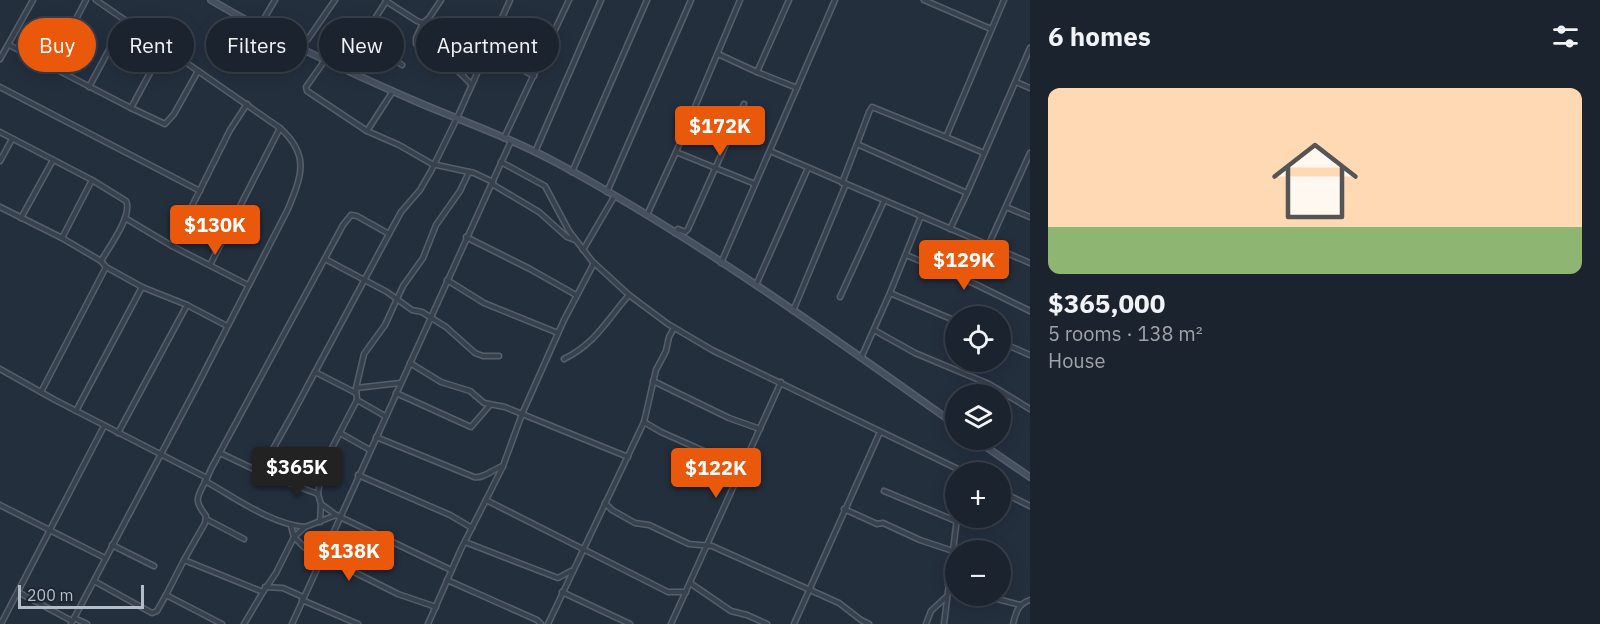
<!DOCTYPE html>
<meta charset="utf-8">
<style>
body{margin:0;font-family:"IBM Plex Sans",sans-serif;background:#282f3a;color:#f1f3f6;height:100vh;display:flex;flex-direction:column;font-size:22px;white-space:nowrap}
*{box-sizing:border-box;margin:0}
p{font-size:20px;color:#a0a4aa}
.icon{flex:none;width:33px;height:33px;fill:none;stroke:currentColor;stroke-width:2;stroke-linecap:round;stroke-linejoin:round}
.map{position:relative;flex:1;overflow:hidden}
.panel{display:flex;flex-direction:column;background:#1b232e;width:570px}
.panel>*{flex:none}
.top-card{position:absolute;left:18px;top:18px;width:570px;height:54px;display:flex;gap:12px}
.controls{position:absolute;left:945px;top:306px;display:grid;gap:12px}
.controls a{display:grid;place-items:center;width:66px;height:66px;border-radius:50%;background:#1b232e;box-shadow:0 3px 15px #0003,0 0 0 2px #39404a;font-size:30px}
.scale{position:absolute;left:18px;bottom:15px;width:126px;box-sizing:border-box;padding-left:6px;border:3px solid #b4bcc9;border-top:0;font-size:16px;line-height:21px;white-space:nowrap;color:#b4bcc9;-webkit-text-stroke:4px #1d2633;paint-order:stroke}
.price{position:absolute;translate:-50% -51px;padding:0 14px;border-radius:6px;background:#ea580c;color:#fff;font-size:20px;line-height:39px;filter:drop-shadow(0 2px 3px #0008)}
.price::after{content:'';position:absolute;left:50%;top:36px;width:18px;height:14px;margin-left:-9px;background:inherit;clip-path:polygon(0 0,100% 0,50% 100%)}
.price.current{background:#222;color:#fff}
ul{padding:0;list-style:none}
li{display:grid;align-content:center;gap:12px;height:318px;padding:0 18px}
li+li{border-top:2px solid #39404a}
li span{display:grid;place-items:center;height:186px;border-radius:12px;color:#555}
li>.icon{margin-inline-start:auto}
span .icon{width:108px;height:108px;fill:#fffc;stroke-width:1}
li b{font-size:26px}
h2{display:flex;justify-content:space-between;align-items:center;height:72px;padding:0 18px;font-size:26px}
.pill{padding:0 21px;border-radius:27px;background:#1b232e;box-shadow:0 3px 15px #0003,0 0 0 2px #39404a;font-size:21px;line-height:54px}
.pill.current{background:#ea580c;color:#fff}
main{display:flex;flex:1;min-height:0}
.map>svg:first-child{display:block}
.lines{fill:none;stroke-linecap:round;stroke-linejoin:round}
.street-casing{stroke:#565f6c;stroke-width:7}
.secondary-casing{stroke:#565f6c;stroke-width:8}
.street{stroke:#38414e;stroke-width:4}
.secondary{stroke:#465061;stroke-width:5}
</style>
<main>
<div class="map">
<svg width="1030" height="624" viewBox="0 0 1030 624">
<rect width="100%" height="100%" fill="#242f3e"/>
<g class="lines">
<g class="street-casing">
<g id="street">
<polyline points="924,0 991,29"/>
<polyline points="386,1 417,21 423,23 429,18 441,0"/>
<polyline points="263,21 304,42 308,39 335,0"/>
<polyline points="262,22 275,0"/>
<polyline points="423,23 416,38 416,44 453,66 471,84"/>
<polyline points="362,37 402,65"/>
<polyline points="9,45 131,108 165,124 174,114 198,71"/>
<polyline points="487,51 534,76"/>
<polyline points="718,54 757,72 789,0"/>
<polyline points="0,59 33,0"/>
<polyline points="325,60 306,87 307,91 367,131 399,145 432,164 474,173 493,182"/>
<polyline points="51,67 86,0"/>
<polyline points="342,69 387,0"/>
<polyline points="757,72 797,88"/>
<polyline points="1016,82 1030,88"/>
<polyline points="0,87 200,191"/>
<polyline points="89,87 125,20"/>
<polyline points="131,108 164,47"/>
<polyline points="367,131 393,91"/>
<path d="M0 132 92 180 126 201C133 215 109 247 101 261"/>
<polyline points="504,138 569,0"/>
<polyline points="857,144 869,112 872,107 946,137"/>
<polyline points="770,151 1030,263"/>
<polyline points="535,152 601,0"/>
<polyline points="676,152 755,184"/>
<polyline points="984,153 946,137 1004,0"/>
<polyline points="0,161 12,139"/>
<polyline points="501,162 545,186 569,231 592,261 629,295 668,324 712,350 964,472"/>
<polyline points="572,172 647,0"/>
<polyline points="842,183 857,144 967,193 950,229"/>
<polyline points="492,184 539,212 567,237 575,240"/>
<polyline points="607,192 691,0"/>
<polyline points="967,193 1030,48"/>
<polyline points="0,207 62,238 101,261 106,267 142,287 187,305 227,326"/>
<polyline points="1006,207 1030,217"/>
<polyline points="647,215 676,152 740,0"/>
<polyline points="21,218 53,160"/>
<polyline points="125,218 172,246 248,285"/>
<polyline points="675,233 678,229 685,232 688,229 744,104"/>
<polyline points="389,234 401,212 420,190 431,171 457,118 510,0"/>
<polyline points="466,237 530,269 576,295"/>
<polyline points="62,238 92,180"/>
<polyline points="172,246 230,130 247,104"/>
<polyline points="988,246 1030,153"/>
<polyline points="583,250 614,197"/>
<polyline points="906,255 975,284 1030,311"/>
<polyline points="325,259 387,292 412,310 422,312 446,327 475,353 483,356 499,356"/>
<polyline points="721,263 835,0"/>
<polyline points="210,265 280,128"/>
<polyline points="447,280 484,303 558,333"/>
<polyline points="756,285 808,168"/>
<polyline points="890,293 956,321"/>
<polyline points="840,297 884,201"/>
<polyline points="793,311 846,184"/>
<polyline points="874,330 915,353 989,384 1030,409"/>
<polyline points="1000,342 1030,355"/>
<polyline points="861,358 890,293 921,216"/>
<path d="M564 359C596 343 606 321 629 295"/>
<polyline points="410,363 441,382 470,391 484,403 505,407 522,414 628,457"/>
<path d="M0 369 55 400 207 478 211 469C255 388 299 307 343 225L351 215 357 216 389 234 292 415 260 472 220 453"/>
<polyline points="315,372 356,393"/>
<polyline points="653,381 729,418 760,429"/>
<polyline points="356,388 400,383"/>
<polyline points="41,392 106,267"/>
<polyline points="396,393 471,427 490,405"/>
<polyline points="357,400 356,388 364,354 385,325 403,286 423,258 436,225 460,191 469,172"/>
<polyline points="76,411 142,287"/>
<polyline points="644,422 661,432 742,468"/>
<polyline points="118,433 187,305"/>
<polyline points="340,433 370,450"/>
<path d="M376 437 474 477C484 479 493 469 503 466"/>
<polyline points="260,472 318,494 321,504 336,515"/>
<polyline points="358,475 450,515 472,528"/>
<path d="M205 481C236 498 269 523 304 527"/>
<polyline points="884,491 956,521"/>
<polyline points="1000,491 1030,506"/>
<polyline points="318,494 322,467 357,400 385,416"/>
<polyline points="486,500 503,466 522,414 564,320 594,263"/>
<polyline points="605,503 612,510 635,523 649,525 689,544 712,546 839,603 861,620 869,624"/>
<polyline points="0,505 105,558"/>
<polyline points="844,509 877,524 883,523 920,540 953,551"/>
<polyline points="206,519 244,539"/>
<polyline points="320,522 321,504"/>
<polyline points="291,526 294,537 304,547 398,594 436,607"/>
<polyline points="465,542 558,578 571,571"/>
<polyline points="112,545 154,566"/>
<polyline points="184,560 263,592 276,573 294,537 305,527 336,515 451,570"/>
<polyline points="447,580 537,620 541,624"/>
<polyline points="94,581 152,613 157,611 166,595 222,624"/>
<polyline points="690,583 731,611 747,615 767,624"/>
<polyline points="948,584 956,587"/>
<polyline points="265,587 283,588 303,597"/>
<polyline points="18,592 72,621"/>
<polyline points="562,592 630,624"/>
<path d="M166 595 184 560 205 523 206 516C193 499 197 498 207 478"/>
<polyline points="986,596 1020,605"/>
<polyline points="302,600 358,624"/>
<polyline points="74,618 87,624"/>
<polyline points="1,624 104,426"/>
<path d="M71 624 197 386 288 209C302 175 310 155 280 128L96 0"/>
<polyline points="244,624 263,592"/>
<polyline points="292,624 511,141"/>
<polyline points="428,624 461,549 486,500 668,592 686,592"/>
<polyline points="548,624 644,422 656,370 666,351 669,337 674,328"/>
<polyline points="671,624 781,382"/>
<polyline points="794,624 880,432"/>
<polyline points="926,624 931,611 946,597"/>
<polyline points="944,624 957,518"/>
<path d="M1013 624C1016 612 1018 604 1030 600"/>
</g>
</g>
<g class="secondary-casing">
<g id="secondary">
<path d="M211 0C278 40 350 73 422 104 468 123 515 140 559 164 697 239 827 333 956 425"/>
<polyline points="976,440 1030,477"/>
</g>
</g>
<use href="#street" class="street"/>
<use href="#secondary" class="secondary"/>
</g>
</svg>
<div class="controls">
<a><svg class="icon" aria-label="locate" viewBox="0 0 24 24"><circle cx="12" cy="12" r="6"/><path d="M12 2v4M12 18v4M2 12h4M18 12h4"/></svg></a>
<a><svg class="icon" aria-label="layers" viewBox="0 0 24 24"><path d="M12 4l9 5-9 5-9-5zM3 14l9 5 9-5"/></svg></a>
<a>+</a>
<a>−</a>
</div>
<div class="scale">200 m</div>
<b class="price" style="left:720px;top:157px">$172K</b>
<b class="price" style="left:215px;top:256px">$130K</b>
<b class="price" style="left:964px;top:291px">$129K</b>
<b class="price current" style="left:297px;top:498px">$365K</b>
<b class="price" style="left:716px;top:499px">$122K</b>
<b class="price" style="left:349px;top:582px">$138K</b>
<div class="top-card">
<a class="pill current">Buy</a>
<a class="pill">Rent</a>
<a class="pill">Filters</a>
<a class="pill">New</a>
<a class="pill">Apartment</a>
</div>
</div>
<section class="panel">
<h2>6 homes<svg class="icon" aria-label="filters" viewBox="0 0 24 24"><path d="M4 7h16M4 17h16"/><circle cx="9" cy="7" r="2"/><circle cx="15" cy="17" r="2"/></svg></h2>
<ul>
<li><span style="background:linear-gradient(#ffd9b3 75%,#8fb573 0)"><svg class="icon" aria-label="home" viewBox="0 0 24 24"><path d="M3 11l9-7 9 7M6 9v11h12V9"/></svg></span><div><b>$365,000</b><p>5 rooms · 138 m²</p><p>House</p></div></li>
</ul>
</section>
</main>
